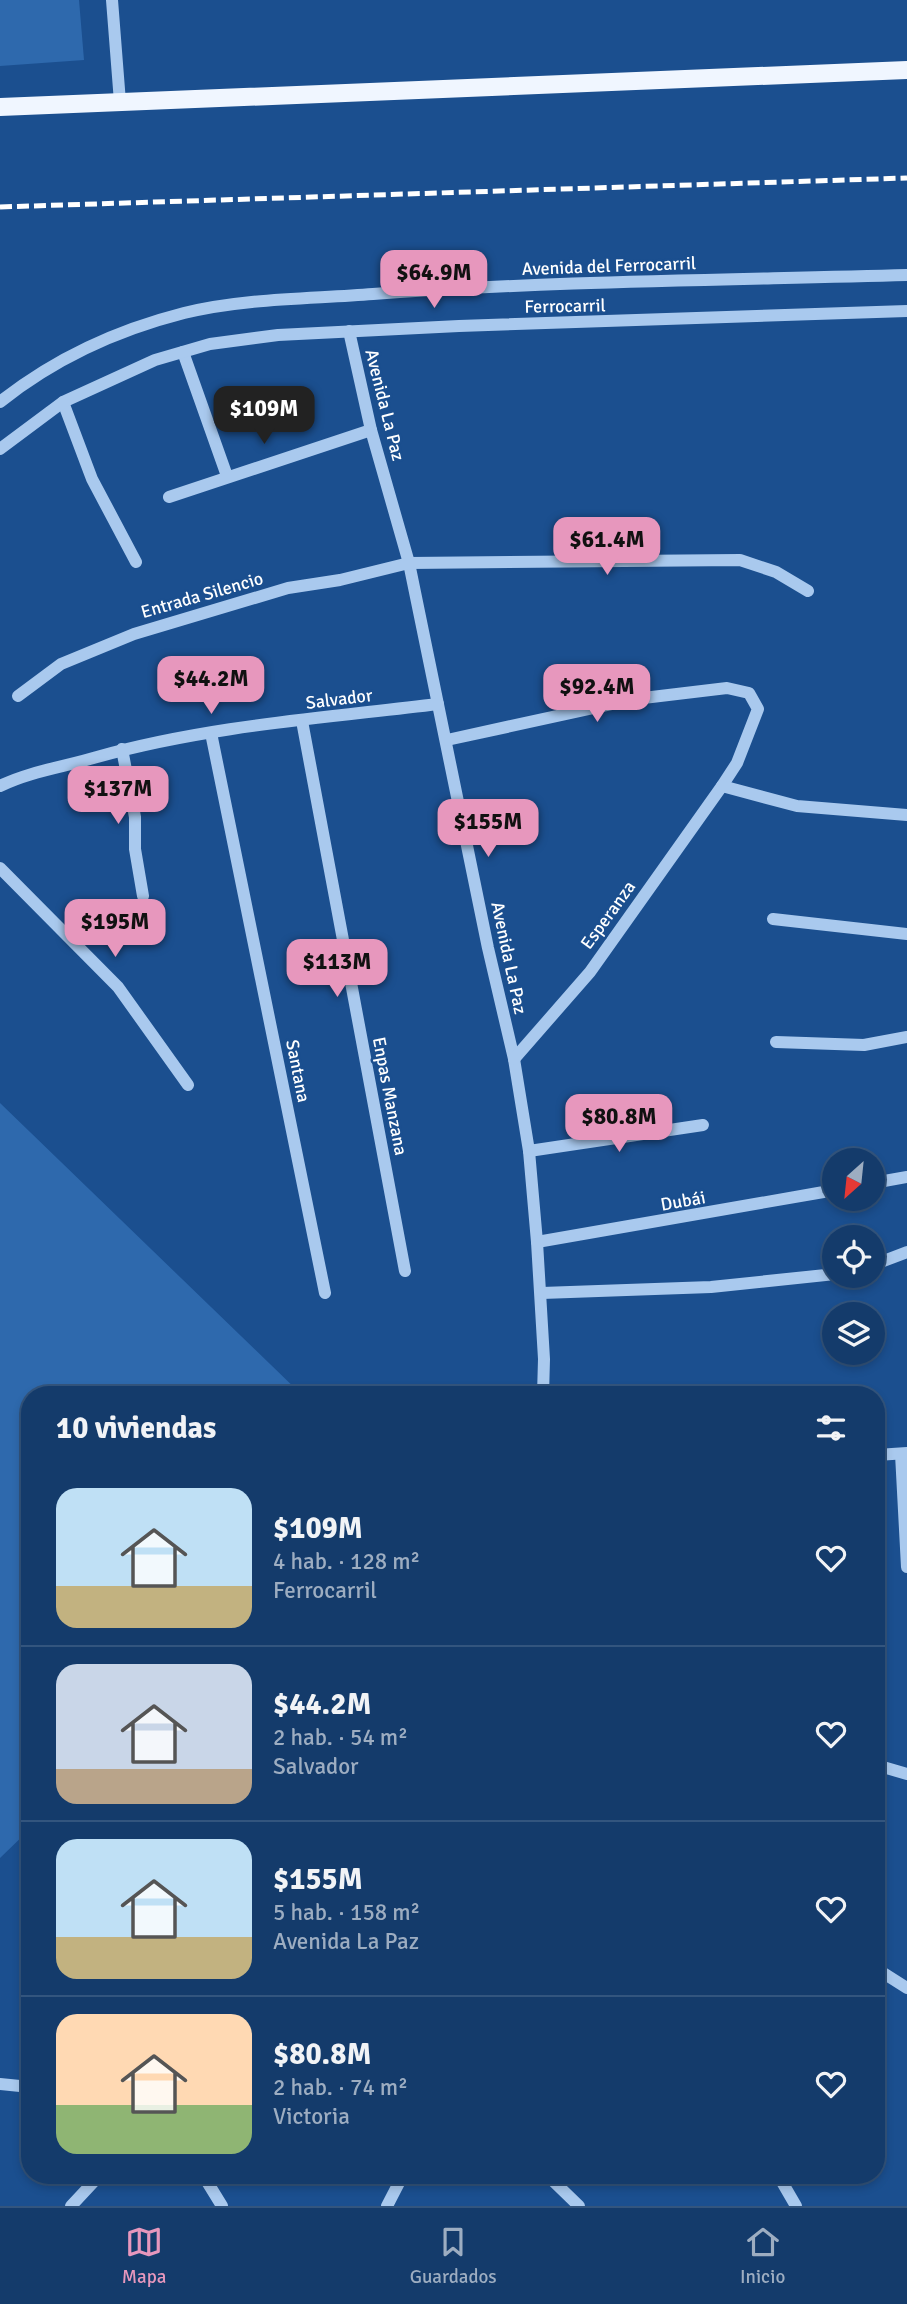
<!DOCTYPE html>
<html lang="es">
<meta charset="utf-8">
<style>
body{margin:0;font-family:Signika,sans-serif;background:#214673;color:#f1f3f6;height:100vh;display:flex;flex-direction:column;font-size:26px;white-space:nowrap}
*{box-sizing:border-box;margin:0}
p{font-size:23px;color:#9dadc1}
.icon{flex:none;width:38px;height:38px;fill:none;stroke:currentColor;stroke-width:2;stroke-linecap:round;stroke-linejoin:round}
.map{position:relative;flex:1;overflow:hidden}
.panel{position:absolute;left:21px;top:1386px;width:864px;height:798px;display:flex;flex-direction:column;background:#143b6b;border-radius:28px;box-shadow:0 4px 10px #0003,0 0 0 2px #33557e}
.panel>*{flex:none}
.needle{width:46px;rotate:207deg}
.fabs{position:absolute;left:822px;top:1148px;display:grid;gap:14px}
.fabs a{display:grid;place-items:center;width:63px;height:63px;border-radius:50%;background:#143b6b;box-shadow:0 4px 10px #0003,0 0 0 2px #33557e;font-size:35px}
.price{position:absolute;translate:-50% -60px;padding:0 16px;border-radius:14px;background:#e797bd;color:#111;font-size:23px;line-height:46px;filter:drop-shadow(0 2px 4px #0008)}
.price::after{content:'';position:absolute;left:50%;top:42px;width:21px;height:16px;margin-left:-10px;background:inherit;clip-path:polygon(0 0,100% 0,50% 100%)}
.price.selected{background:#222;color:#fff}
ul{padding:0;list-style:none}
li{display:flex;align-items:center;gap:21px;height:175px;padding:0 35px}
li+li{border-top:2px solid #33557e}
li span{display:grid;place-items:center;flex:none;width:196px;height:140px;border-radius:21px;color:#555}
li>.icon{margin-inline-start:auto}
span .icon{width:84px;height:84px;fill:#fffc;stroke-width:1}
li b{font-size:30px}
h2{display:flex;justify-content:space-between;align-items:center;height:84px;padding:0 35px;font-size:30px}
.tab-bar{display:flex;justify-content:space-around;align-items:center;height:98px;border-top:2px solid #33557e;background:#143b6b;font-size:19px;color:#9dadc1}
.tab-bar a{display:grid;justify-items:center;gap:4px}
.tab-bar .selected{color:#e797bd}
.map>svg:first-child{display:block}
.green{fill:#2e69ad}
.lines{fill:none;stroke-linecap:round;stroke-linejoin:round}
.minor{stroke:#a9c9ee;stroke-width:12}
.major{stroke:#f0f6ff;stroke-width:18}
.rail{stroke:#fff;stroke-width:5;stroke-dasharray:12 5;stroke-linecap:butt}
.labels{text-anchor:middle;stroke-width:5;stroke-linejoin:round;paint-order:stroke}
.street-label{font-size:18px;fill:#fff;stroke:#1b4f8f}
</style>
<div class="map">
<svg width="907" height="2206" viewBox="0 0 907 2206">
<rect width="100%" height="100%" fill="#1b4f8f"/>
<g class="green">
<polygon points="0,0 79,0 84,60 0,66"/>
<polygon points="0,1103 302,1395 30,1395 30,1829 0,1858"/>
</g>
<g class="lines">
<g class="minor">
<polyline points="112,0 120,102"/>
<polyline points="349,331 371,430 409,563 488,948 514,1059 529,1151 537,1242 544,1359 543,1395"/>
<polyline points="183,352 227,476"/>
<path d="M0 402C54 359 117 330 184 313 245 298 311 299 373 294 551 281 729 280 907 275"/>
<polyline points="63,402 92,479 136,562"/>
<polyline points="0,449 63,402 155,360 210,344 278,335 459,326 907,311"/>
<polyline points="169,497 371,430"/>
<polyline points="18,696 61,664 134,634 288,588 340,580 409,563 740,560 776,572 808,591"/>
<polyline points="302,721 405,1271"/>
<polyline points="211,733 325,1293"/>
<polyline points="447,740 635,699 727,688 749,693 758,709 737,763 722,786 590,972 514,1059"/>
<polyline points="122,749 135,817 135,849 143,896"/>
<path d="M0 786C31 771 64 767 97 757 207 726 324 718 438 704"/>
<polyline points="722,786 797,806 907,815"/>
<polyline points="0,868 118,987 188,1085"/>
<polyline points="773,919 907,934"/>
<polyline points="776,1042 864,1045 907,1037"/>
<polyline points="529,1151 703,1125"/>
<polyline points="873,1183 907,1177"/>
<polyline points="537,1242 835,1190"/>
<polyline points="873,1265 907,1252"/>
<polyline points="542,1293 711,1287 835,1274"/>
<polyline points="901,1454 907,1567"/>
<polyline points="877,1455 907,1453"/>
<polyline points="883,1767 907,1774"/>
<polyline points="877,1969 907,1988"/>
<polyline points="0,2084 30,2087"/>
<polyline points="203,2175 222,2206"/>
<polyline points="547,2175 579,2206"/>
<polyline points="778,2175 796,2206"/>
<polyline points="71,2206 100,2175"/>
<polyline points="387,2206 403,2175"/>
</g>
<polyline class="major" points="0,107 907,70"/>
<polyline class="rail" points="0,207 907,178"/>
</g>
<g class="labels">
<g class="street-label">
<text transform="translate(609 266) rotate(-2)" y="6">Avenida del Ferrocarril</text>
<text transform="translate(565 306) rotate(-1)" y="6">Ferrocarril</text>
<text transform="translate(385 405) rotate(76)" y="6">Avenida La Paz</text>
<text transform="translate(202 595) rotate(-16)" y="6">Entrada Silencio</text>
<text transform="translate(339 699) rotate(-7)" y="6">Salvador</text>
<text transform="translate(608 915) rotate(-54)" y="6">Esperanza</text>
<text transform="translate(509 958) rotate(78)" y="6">Avenida La Paz</text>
<text transform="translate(298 1071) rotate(79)" y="6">Santana</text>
<text transform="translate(390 1096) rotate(79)" y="6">Enpas Manzana</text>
<text transform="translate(683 1201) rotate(-10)" y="6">Dubái</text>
</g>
</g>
</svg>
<div class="fabs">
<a><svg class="needle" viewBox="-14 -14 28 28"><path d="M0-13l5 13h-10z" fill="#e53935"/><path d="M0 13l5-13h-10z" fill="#9dadc1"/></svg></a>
<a><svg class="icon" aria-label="locate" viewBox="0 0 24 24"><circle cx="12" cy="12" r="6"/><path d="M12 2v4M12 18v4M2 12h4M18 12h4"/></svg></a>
<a><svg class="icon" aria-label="layers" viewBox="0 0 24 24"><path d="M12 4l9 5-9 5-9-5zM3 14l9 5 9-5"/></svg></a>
</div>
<b class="price" style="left:434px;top:310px">$64.9M</b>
<b class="price selected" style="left:264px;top:446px">$109M</b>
<b class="price" style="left:607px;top:577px">$61.4M</b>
<b class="price" style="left:211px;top:716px">$44.2M</b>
<b class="price" style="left:597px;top:724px">$92.4M</b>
<b class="price" style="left:118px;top:826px">$137M</b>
<b class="price" style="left:488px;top:859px">$155M</b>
<b class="price" style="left:115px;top:959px">$195M</b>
<b class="price" style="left:337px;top:999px">$113M</b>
<b class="price" style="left:619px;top:1154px">$80.8M</b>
<section class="panel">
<h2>10 viviendas<svg class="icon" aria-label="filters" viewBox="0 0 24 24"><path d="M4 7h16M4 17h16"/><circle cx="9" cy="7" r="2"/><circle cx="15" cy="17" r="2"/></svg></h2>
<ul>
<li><span style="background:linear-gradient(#bfe0f5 70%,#c2b280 0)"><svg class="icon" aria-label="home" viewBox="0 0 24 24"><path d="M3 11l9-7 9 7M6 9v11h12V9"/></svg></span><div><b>$109M</b><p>4 hab. · 128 m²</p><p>Ferrocarril</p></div><svg class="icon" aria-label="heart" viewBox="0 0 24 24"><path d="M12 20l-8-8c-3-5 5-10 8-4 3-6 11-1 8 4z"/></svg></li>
<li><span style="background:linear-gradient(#c9d6e8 75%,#b9a48a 0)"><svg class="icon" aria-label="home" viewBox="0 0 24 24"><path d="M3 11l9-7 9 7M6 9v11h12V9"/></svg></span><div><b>$44.2M</b><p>2 hab. · 54 m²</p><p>Salvador</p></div><svg class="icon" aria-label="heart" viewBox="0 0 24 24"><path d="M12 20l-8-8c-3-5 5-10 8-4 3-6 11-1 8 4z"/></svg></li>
<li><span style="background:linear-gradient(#bfe0f5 70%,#c2b280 0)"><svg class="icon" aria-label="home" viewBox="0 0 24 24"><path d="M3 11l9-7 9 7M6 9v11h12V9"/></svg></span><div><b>$155M</b><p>5 hab. · 158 m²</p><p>Avenida La Paz</p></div><svg class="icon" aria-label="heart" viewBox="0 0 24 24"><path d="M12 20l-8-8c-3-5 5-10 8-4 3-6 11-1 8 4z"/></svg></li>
<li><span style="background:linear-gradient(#ffd9b3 65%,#8fb573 0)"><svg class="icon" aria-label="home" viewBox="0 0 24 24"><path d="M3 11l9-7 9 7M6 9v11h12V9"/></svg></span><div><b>$80.8M</b><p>2 hab. · 74 m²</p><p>Victoria</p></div><svg class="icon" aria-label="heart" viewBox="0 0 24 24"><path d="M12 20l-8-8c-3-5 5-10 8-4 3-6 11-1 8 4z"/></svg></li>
</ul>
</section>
</div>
<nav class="tab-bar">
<a class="selected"><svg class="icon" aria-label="map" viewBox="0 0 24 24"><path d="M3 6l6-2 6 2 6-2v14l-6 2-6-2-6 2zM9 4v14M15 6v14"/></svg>Mapa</a>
<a><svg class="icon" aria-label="saved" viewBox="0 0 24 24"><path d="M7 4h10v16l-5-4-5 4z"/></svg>Guardados</a>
<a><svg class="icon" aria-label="home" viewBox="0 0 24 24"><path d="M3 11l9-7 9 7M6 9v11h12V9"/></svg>Inicio</a>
</nav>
